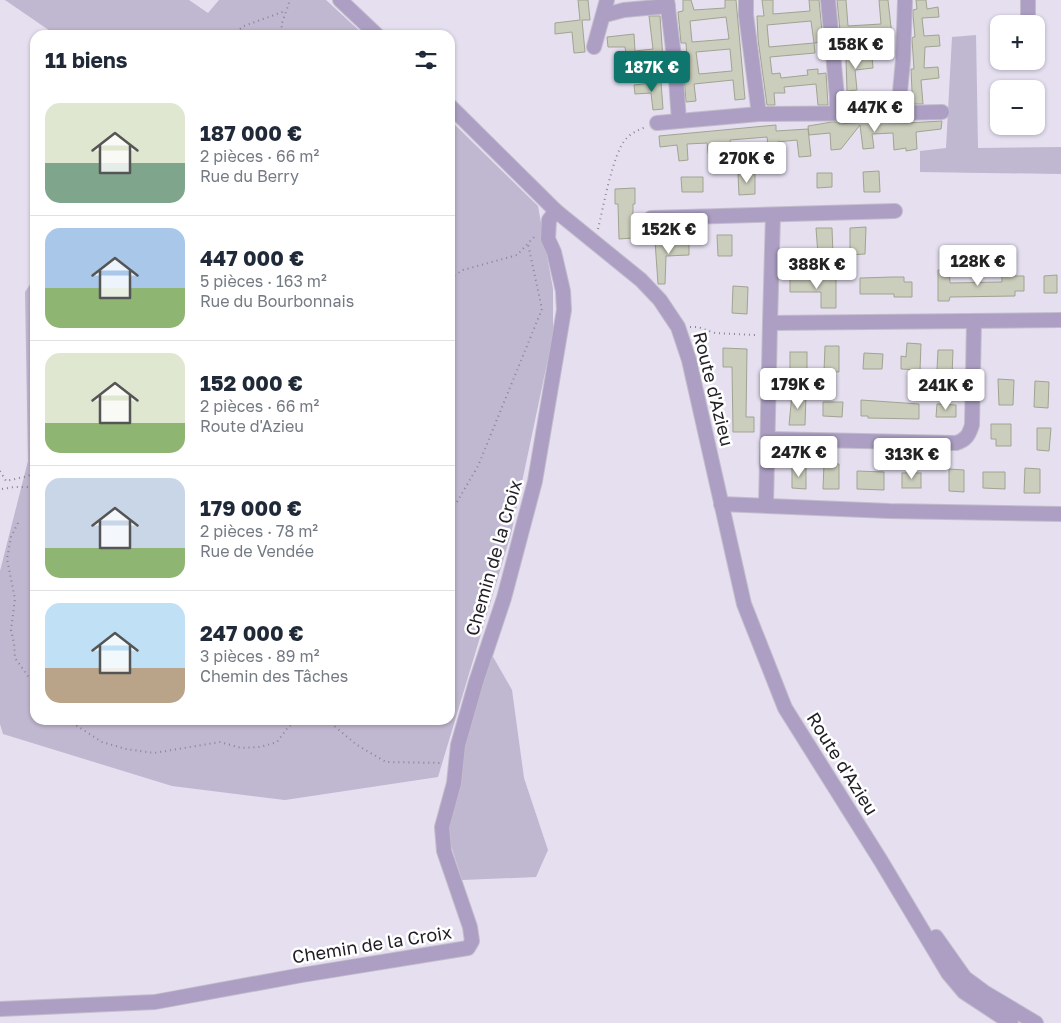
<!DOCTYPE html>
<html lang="fr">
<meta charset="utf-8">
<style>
body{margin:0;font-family:"Golos Text",sans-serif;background:#f6f6f7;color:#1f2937;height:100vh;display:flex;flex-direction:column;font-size:19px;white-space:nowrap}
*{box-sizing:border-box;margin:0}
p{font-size:16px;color:#747a83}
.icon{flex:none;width:28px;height:28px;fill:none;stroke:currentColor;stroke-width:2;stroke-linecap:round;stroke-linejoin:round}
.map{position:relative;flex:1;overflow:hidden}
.details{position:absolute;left:30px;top:30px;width:425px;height:695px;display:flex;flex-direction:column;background:#fff;border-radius:15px;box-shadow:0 1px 4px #0004}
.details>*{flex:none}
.tools{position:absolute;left:990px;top:15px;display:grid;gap:10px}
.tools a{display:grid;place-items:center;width:55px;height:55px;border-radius:10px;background:#fff;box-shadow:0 1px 4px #0004;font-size:25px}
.price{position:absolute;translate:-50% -42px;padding:0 11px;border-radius:5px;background:#fff;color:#222;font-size:16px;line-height:32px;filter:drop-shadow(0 1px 2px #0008)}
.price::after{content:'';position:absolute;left:50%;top:30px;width:15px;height:11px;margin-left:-8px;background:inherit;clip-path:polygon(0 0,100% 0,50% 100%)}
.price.on{background:#0f766e;color:#fff}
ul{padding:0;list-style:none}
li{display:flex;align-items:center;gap:15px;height:125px;padding:0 15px}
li+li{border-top:1px solid #e0e1e3}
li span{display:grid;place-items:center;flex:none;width:140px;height:100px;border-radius:15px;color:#555}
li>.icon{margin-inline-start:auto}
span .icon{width:60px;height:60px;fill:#fffc;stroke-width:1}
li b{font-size:21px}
h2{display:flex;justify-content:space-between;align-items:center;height:60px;padding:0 15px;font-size:21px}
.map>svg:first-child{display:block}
.green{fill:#c0b7d0}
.building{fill:#cccebd;stroke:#a1a392;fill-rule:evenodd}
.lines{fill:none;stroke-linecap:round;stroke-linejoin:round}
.street-casing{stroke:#c2bccb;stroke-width:16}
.path{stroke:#898591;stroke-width:2;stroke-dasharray:1 4;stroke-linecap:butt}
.street{stroke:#ac9fc3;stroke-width:14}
.labels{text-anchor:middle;stroke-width:5;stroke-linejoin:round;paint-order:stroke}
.street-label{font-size:18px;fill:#201e24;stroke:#fff}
</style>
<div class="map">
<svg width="1061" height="1023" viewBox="0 0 1061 1023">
<rect width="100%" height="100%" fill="#e5dff0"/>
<g class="green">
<polygon points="5,0 189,0 208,13 219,0 326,0 364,35 56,35"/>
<polygon points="976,35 978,148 1061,147 1061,174 920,172 920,151 946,148 952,37"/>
<polygon points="450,120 538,206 553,289 553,335 511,534 438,777 285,800 172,786 3,734 0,724 0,571 28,461 25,292 35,277 35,720 450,720"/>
<polygon points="492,655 512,690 524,778 548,850 536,877 462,880 447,833 463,745"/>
</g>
<g class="building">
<polygon points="578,0 588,0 590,20 582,20 585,52 574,53 572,32 555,34 555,23 580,20"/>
<path d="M683 0H691L694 10 725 8V0H736L745 99 735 100 733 80 694 84 696 101 686 102 684 75H688L686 43H681L678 12 683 11ZM726 17 729 39 692 42 690 21ZM730 49 732 71 699 74 696 52Z"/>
<polygon points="762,0 773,0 773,14 810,11 809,0 819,0 823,42 814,43 811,21 767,25 769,47 814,43 815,53 770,57 772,74 780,73 781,78 808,75 807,70 818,69 818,74 826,73 828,105 818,105 816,84 784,87 785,93 774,93 775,105 767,105 758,39 757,16 764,16"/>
<polygon points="837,0 846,0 848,26 881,24 879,0 888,0 894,54 884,55 882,34 849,36 850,50 842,51"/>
<polygon points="916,0 926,0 927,9 938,7 939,17 922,18 924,36 939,35 940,46 925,47 924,68 938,67 939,78 921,80 923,104 914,104 912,91 911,69 914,69 912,39 913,37 915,37 913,15 913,10 917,9"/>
<polygon points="649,16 660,16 664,75 653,76 652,59 627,61 625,47 608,47 607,37 634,34 635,51 653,49"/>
<polygon points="872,57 873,68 855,70 857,90 847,91 846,59"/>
<polygon points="661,82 663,109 653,110 651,93 635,94 634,85"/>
<polygon points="942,121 941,129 916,132 917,149 906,151 906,148 894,150 893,133 872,134 874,148 863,149 860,125 841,149 831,150 830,133 809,135 808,126 832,122 839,122 839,124 867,122 907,123"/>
<polygon points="776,125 776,131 808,129 811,156 799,157 797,140 777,142 778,152 769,153 767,137 730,140 732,157 709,159 707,143 687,144 688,160 679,161 677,145 660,147 659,136"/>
<polygon points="879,171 880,192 864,192 863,172"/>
<polygon points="817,173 832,173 832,187 817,188"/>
<polygon points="738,174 755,174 755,194 739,195"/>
<polygon points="681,177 703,177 703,192 682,192"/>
<polygon points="635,188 635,204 633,204 633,238 619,239 618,204 615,204 615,189"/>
<polygon points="866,227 865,254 850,255 850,228"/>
<polygon points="816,228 832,228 833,255 818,255"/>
<polygon points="717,235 732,235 732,256 718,256"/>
<polygon points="655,241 689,241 689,255 666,256 665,284 658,284"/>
<polygon points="938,270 949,270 950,283 1002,282 1002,276 1024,276 1024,291 1015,291 1015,296 950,297 949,301 938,301"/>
<polygon points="1057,275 1057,293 1044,293 1044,276"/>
<polygon points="893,277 904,277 904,282 912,282 912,297 894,297 894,294 860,294 860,278"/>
<polygon points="790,279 836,279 836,308 821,308 821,292 790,292"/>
<polygon points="733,286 748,287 747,314 732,313"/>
<polygon points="907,343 921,344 920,370 901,369 901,356 906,357"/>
<polygon points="825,346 839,346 839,372 824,371"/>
<polygon points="723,348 747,349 746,417 754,417 754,432 733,432 732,367 723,367"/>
<polygon points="938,350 953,350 952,376 943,376 943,371 937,370"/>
<rect x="790" y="352" width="17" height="19"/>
<polygon points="864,353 883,354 882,369 863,369"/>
<polygon points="998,379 1014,380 1013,405 999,405"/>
<polygon points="1035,381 1049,382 1048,408 1034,407"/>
<polygon points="792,395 806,395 805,425 789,425"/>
<polygon points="861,400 919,404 919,419 868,418 868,416 861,416"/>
<polygon points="823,402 843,402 842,417 823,416"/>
<polygon points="937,404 956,405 956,417 936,417"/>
<polygon points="991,424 1011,424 1011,446 996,446 996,439 991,439"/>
<polygon points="1037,428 1051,428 1049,451 1037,450"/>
<polygon points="824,463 839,464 839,489 823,489"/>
<polygon points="792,466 806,467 806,489 792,488"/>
<polygon points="1025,468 1040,469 1040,493 1024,493"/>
<polygon points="949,469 964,470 964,492 949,491"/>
<polygon points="857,471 884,472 884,490 857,489"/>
<polygon points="983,472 1005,472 1005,489 983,488"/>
<rect x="902" y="473" width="19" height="15"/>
</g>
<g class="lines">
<g class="street-casing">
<g id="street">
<polyline points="340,0 377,35"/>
<polyline points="667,0 675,65 679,121"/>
<polyline points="746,0 746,15 759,114"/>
<polyline points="828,0 837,97 837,113"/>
<polyline points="605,15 624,10 668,6"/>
<polyline points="1028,22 1028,0"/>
<polyline points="594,47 607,0"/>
<polyline points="450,106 556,211 641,280 660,300 678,327 689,360 744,604 785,708 881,861 948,973 964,992 1011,1023"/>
<polyline points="898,113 942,112"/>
<polyline points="657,123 759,114 898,113 903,60 905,0"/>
<polyline points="651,218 895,211"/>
<polyline points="770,323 773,215"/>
<path d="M768 439 956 443C966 440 969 435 972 425L974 321"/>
<polyline points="721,504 889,511 1061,514"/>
<polyline points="766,505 770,323 1061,320"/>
<polyline points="936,937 965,978 984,992 1036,1023"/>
<polyline points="0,1009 155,1002 302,975 468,948 472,941 470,927 444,851 442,827 454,783 458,745 476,682 504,598 535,481 564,310 563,291 554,252 548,239 549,220 556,211"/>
</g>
</g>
<g class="path">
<polyline points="232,35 244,26 285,11"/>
<polyline points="288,35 281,26 290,0"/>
<path d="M598 229C603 209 613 152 626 139 631 133 638 130 646 127"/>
<polyline points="450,278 463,270 517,255 535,236"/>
<polyline points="690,327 698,327 715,333 756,335"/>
<polyline points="0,471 6,481 28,476 35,472"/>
<polyline points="2,489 14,487 35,487"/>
<polyline points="450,509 457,502 478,466 542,309 528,244"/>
<polyline points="18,523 11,537 7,559 15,599 11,630 14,643 15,658 35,686"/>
<polyline points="68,720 102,742 126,749 154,753 220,742 241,748 260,747 277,742 289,726 299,720"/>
<polyline points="327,720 357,745 386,762 443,763"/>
</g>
<use href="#street" class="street"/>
</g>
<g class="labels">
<g class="street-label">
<text transform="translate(713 389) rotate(76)" y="6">Route d'Azieu</text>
<text transform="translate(494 558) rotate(-74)" y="6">Chemin de la Croix</text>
<text transform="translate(842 764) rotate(58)" y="6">Route d'Azieu</text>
<text transform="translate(372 945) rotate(-9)" y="6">Chemin de la Croix</text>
</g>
</g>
</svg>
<div class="tools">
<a>+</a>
<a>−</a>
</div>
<b class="price" style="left:856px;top:70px">158K €</b>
<b class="price on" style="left:652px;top:93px">187K €</b>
<b class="price" style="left:875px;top:133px">447K €</b>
<b class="price" style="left:747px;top:184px">270K €</b>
<b class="price" style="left:669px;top:255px">152K €</b>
<b class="price" style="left:978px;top:287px">128K €</b>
<b class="price" style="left:817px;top:290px">388K €</b>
<b class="price" style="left:798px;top:410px">179K €</b>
<b class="price" style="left:946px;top:411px">241K €</b>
<b class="price" style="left:799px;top:478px">247K €</b>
<b class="price" style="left:912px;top:480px">313K €</b>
<section class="details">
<h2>11 biens<svg class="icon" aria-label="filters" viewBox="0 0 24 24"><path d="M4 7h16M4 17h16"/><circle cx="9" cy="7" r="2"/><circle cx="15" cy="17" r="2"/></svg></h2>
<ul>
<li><span style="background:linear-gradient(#dfe7d0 60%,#7fa58c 0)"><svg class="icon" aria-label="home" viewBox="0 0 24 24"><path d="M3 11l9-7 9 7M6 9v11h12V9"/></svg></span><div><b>187 000 €</b><p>2 pièces · 66 m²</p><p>Rue du Berry</p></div></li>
<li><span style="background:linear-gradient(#a9c7e8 60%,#8fb573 0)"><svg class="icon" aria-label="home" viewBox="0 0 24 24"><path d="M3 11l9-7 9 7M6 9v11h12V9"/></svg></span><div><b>447 000 €</b><p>5 pièces · 163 m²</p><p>Rue du Bourbonnais</p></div></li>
<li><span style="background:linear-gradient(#dfe7d0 70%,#8fb573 0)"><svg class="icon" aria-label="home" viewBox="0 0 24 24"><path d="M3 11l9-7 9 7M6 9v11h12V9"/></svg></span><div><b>152 000 €</b><p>2 pièces · 66 m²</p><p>Route d'Azieu</p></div></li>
<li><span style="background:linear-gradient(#c9d6e8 70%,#8fb573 0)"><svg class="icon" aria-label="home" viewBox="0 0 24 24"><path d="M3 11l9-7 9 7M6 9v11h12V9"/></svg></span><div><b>179 000 €</b><p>2 pièces · 78 m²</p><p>Rue de Vendée</p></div></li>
<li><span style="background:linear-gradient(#bfe0f5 65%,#b9a48a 0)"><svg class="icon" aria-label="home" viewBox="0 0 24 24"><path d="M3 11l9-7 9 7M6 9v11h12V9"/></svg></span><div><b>247 000 €</b><p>3 pièces · 89 m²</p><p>Chemin des Tâches</p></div></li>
</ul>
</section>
</div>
